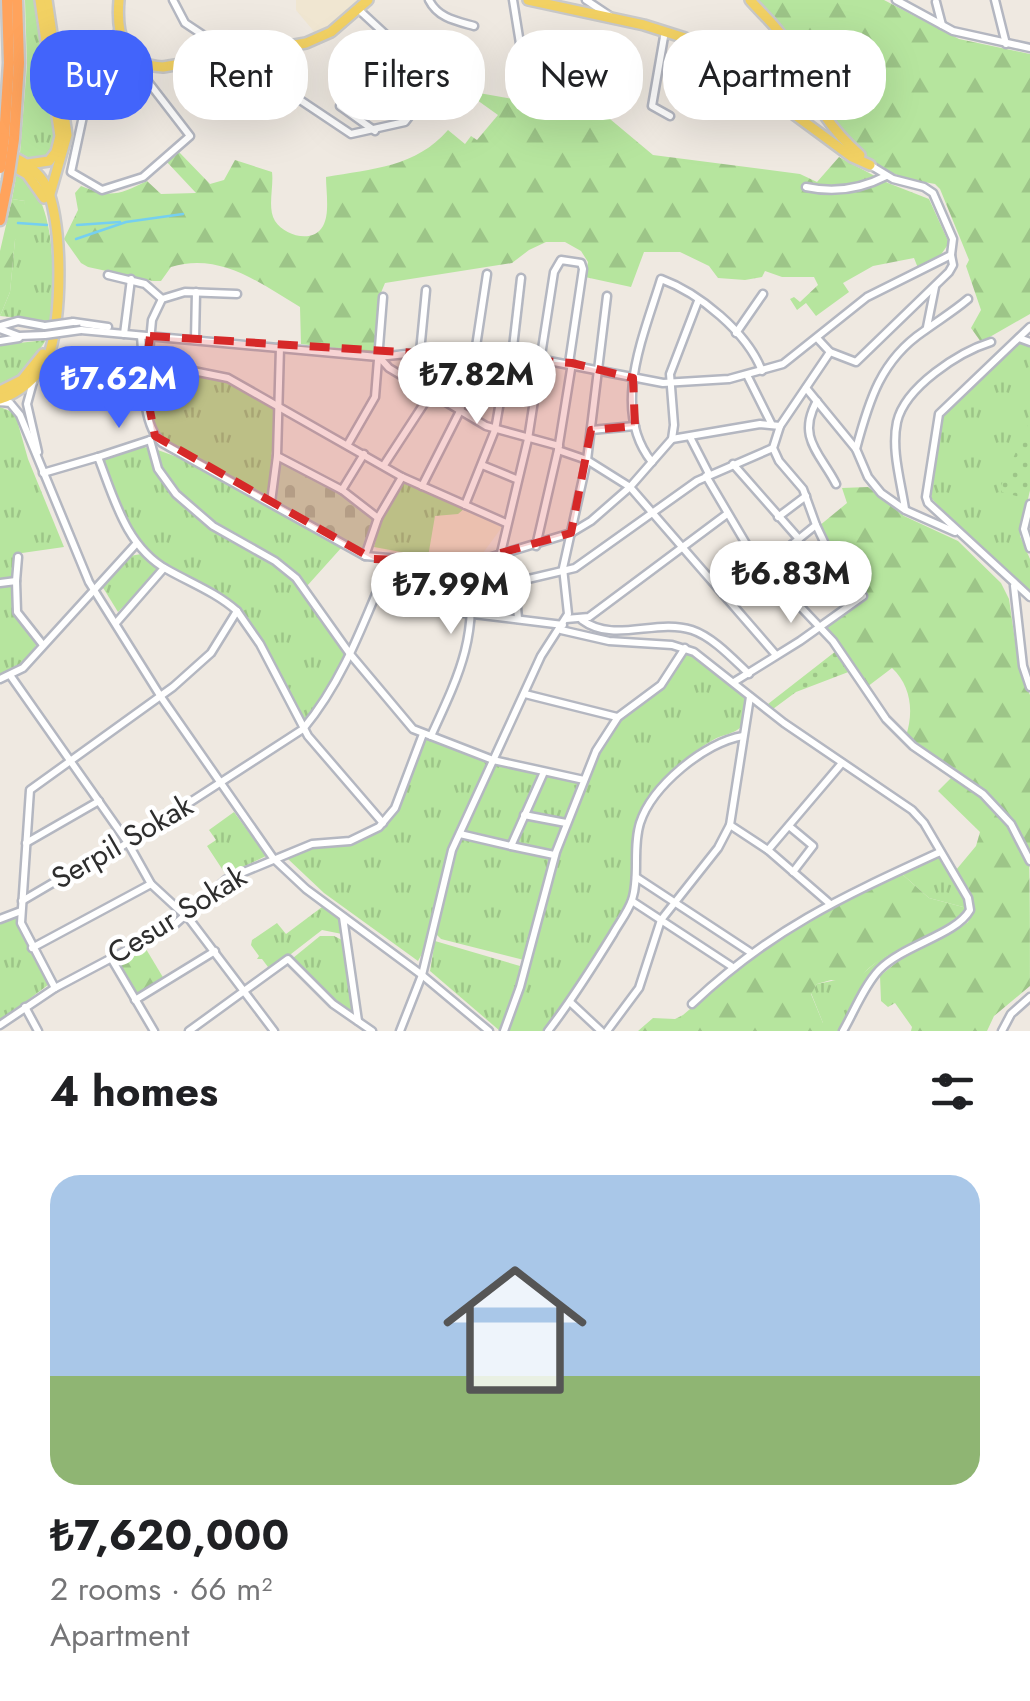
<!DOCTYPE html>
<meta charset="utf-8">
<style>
body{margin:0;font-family:Jost,sans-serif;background:#f2f2f2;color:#202124;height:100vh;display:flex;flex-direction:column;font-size:38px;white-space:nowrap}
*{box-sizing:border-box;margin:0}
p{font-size:32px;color:#757577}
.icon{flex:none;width:55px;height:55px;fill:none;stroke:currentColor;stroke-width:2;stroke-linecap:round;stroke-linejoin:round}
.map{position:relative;height:1031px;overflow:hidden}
.sheet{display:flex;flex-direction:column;background:#fff;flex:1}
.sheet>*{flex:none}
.top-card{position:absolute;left:30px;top:30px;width:970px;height:90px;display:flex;gap:20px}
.price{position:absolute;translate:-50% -85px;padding:0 22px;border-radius:35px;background:#fff;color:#222;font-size:32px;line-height:65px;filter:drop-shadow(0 2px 5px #0008)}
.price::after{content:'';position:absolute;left:50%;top:60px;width:30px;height:22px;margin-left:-15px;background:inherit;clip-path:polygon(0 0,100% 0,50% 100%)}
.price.active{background:#4264fb;color:#fff}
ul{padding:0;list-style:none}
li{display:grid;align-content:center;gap:20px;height:530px;padding:0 50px}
li span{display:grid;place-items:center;height:310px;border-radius:30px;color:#555}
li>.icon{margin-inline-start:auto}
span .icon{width:180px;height:180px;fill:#fffc;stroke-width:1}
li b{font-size:42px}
h2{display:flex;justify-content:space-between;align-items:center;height:120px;padding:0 50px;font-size:42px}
.tag{padding:0 35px;border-radius:40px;background:#fff;box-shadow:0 10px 40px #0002;font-size:35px;line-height:90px}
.tag.active{background:#4264fb;color:#fff}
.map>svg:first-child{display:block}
.education{fill:#f0e6d1}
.grass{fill:url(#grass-tufts)}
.forest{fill:url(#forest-firs)}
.cemetery{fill:url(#cemetery-stones)}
.park{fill:url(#park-dots)}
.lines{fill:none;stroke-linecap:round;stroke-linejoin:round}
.stream{stroke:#75cff0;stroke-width:2.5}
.minor-casing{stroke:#b4b7c1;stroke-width:11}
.major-casing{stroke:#c9c9c9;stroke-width:14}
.highway-casing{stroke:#c9c9c9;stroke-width:15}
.minor{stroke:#fff;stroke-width:6}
.major{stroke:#f2d163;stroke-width:9}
.highway{stroke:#ffa35c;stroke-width:10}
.minor-bridge-casing{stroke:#b4b7c1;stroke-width:11;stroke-linecap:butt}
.highway-bridge-casing{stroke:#c9c9c9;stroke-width:15;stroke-linecap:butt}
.minor-bridge{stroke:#fff;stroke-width:6}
.highway-bridge{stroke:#ffa35c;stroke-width:10}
.marked{fill:#d62828;fill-opacity:0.2;stroke:#d62828;stroke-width:8;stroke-dasharray:20 12;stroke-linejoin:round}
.labels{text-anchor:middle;stroke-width:9;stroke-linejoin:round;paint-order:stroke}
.street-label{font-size:30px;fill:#2e2e2e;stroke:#fff}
</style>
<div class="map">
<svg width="1030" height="1031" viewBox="0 0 1030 1031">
<defs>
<pattern id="grass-tufts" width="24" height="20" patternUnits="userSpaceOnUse" patternTransform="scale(2.5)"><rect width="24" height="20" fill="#b6e59e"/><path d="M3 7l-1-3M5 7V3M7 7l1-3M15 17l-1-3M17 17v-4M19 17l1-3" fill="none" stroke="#9dc588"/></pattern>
<pattern id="forest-firs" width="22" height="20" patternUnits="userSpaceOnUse" patternTransform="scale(2.5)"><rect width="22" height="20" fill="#b6e59e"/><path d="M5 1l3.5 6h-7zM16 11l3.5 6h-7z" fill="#9dc588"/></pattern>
<pattern id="cemetery-stones" width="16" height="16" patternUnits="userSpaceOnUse" patternTransform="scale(2.5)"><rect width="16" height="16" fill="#c8d9b8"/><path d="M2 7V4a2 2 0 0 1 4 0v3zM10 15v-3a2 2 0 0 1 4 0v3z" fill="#acbb9e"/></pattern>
<pattern id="park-dots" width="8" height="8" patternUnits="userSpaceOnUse" patternTransform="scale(2.5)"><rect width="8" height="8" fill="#b6e59e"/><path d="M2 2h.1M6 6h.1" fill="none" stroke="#9dc588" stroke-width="1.8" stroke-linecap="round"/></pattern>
</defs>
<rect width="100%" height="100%" fill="#efe9e1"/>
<g class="education">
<polygon points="296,0 362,0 333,25 316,34 296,10"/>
<polygon points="404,481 499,523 502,527 480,557 452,558 377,550 374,547"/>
</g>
<g class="grass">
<polygon points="25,0 35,0 43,70 55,132 50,157 33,160 20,153 27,65"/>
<path d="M17 172C58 197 54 278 51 321L0 316 10 292 15 240 25 201 12 199Z"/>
<polygon points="46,340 22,376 0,387 0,345"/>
<polygon points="1022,341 1030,344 1030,490 1020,536 1030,559 1030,592 987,556 931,498 942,414"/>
<path d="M152 365 228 380 276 404 268 496 169 443C146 423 148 393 152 365Z"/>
<polygon points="0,407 15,413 28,459 64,547 15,554 13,578 0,581"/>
<path d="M141 446 148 448C164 519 241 534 290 576 307 590 331 632 345 652L344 661 306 721 302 720C282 685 269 643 242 613 221 589 190 581 164 565 130 543 118 496 102 461Z"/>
<path d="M155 449 202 466 342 547 307 586C266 532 173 525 155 449Z"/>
<polygon points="404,481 465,508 458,514 435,516 428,557 374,547 382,516"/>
<polygon points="141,554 160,569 118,612 102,586 130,556"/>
<polygon points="0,585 12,587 16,614 37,644 21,667 0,675"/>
<path d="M687 652 745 696 742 726C733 735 723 734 713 740 682 757 648 793 635 825L630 897 568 999 543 1031H507L566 834 604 743 620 721 661 691Z"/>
<path d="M426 739 481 758 487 764C471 800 453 834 442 872 434 901 434 935 418 961L324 893 288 859 290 855C300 852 311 848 321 846 334 844 347 846 360 841 407 824 403 776 426 739Z"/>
<polygon points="496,764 540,774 511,841 508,843 464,832"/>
<polygon points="546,774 581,783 564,820 529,812"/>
<polygon points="234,812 266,856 226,875 207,846 216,840 209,830"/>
<polygon points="528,818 561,826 551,851 516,842"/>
<polygon points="462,837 552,858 524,960 441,939 436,934 452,865"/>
<polygon points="939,857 966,903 967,908 929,898 902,874"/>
<polygon points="322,907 341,921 342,934 322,930 260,978 268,967 262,959 257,959 259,956 251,945 252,940 277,923 286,934"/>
<polygon points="18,916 18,928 48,985 0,1021 0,923"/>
<polygon points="320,936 334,936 344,941 354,1014 329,997 293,958"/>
<polygon points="435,941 520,966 512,1005 500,1031 430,971"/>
<path d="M910 944C867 974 863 986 840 1031H823V1023L811 993 817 984 861 975 880 959Z"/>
</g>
<g class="forest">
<polygon points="758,0 884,0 959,39 1030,54 1030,314 981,342 971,328 981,310 966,266 969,260 940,189 935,184 908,179 882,169 854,147 824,109 789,35"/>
<path d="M479 93 530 102 534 93 574 100 598 109 653 155 800 174 817 182 839 157 888 183 929 199 949 243 940 256 918 268 914 258 873 266 843 283 849 292 816 316 806 303 797 310 790 299 794 297 800 302 818 285 814 277H782L765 271 762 277 745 280 718 278 709 266 680 252H644L631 287 585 277 588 262 581 251 565 242H546L529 250 512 263 385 283 380 295 376 353 301 344 300 307C260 283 220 252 171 267L161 281H153L88 267 81 263 64 239 78 210 75 193 81 186C110 198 119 195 147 181L161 194 196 193 166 161 178 151 210 184 224 180 235 160 272 172C274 187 267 208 275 221 285 236 313 244 323 226 330 214 326 191 326 177 372 169 416 167 448 130L465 144 471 136 477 140 498 115 477 100Z"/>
<polygon points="12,199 25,201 23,230 15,240 10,292 0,316 0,251"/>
<path d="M868 487 904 516 958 541 1001 583 1009 599 1019 668 1030 695V857C1004 793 956 777 906 736 914 711 911 686 892 668L867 687 824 626 868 598 819 526 847 503 842 488Z"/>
<path d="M951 778C984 797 1016 823 1029 861 1030 882 1030 959 1030 986L994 1016 987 1031H911L912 1027 895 1003 888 1007 881 1001 880 976 903 957 961 927 968 922 974 907 956 870 976 846 980 832 938 791Z"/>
<path d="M902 874 929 898 967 908 966 912C938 947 880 943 856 984L831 980 817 984 811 994 823 1023V1031H638L653 1018 675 1019 683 1015 750 958 799 925Z"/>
<polygon points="143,944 164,979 137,994 117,964 117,958"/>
</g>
<polygon class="cemetery" points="285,462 341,492 375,518 363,552 276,501 279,465"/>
<g class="park">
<polygon points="1030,420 1030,489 1027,499 1002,492 1000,488"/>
<polygon points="836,651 851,671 796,692 773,709 768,704"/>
</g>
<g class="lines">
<g class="stream">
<polyline points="18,223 47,225"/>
<polyline points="77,225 120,222"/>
<polyline points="76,239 126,222 183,214"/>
</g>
<g class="minor-casing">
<g id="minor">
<polyline points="173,0 185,23 351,134 405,122 436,81"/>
<path d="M429 0C438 18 456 21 474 26"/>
<polyline points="513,0 522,56 591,92"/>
<polyline points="586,0 610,16"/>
<polyline points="896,0 953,31 1030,48"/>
<polyline points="995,0 1006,44"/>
<polyline points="936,2 942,25"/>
<polyline points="358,9 436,81 462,84"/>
<polyline points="665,31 652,106 670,116"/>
<polyline points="118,32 97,51 71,172 102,190 143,177 190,136 146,79 139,62"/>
<polyline points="340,106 375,131"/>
<path d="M806 187C834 193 861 189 886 176"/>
<polyline points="108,275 145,284 162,299"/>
<polyline points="73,322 108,327"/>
<polyline points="0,326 18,321 45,326"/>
<polyline points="927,327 935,287"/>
<polyline points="1030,327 939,414 926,497 928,503 1030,597"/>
<polyline points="0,329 19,336 45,335"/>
<polyline points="81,330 378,357 435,351 523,356 663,383 729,379 783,364 867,297 951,255 953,239 933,193 924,187 893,179 870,165"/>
<polyline points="736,333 763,294"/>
<polyline points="124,334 131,279"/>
<path d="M141 336C144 365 139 423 162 443L365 556 435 562 485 559 571 533 591 521 630 487 672 439 674 425 670 374 698 301"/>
<polyline points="817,338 830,352 856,362 949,272 953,265 951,255"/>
<polyline points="1019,338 1030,342"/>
<polyline points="195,340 196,292"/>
<polyline points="0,341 19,338"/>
<polyline points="420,352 426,290"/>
<polyline points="512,356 521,278"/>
<polyline points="379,357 389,368 486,426 559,446"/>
<polyline points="148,362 228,378 402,477 506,523"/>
<polyline points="148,363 152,320 162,299 185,292 237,294"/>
<polyline points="747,375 771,423"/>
<polyline points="33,382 27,404 38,452"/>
<polyline points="806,388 856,449 868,477 881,493 905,510 955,532"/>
<path d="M817 401C796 438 821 454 836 484"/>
<polyline points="0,402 10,403 20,415 89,582 161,697 273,858 306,889 422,975 489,1031"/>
<polyline points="591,430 635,426"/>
<polyline points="690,437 709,474"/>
<polyline points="672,439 760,424 780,426"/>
<polyline points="150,440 158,469 176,494 213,526 275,561 296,578 350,654 413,729 493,760 584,780"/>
<polyline points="348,444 375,397 383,297"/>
<path d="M856 449C869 400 881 360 924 331 939 320 954 311 968 299"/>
<polyline points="558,450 587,460 630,487 776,655"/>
<polyline points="277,456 342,490 378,518"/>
<polyline points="98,457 150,440"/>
<path d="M652 462C610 410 644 335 661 279 699 293 747 332 762 371"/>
<polyline points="733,464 799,539"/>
<polyline points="384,465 431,393"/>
<polyline points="482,465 516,479"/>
<path d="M43 473 98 457C114 498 126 547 168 570 191 583 217 593 237 611"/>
<polyline points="706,476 755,559 833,641 886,719 913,746 983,794 1011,824 1030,861"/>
<polyline points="422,486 460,411 475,353 487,274"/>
<polyline points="342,490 364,454"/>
<polyline points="271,502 277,456 280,347"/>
<polyline points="1030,504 1024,529 1030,548"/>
<polyline points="465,505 495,430 508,356"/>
<path d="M905 509C901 482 891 450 897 422 905 387 959 352 991 342"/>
<polyline points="778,517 806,496"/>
<polyline points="536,546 558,450 572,363"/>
<polyline points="365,556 378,518 402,477"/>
<polyline points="500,557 528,439 554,272 561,260 581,263 583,269 569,363"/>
<polyline points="391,562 408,583 440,610 563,625"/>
<polyline points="763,568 816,525 803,489 779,461 773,448 780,426 830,352"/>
<polyline points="16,581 18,557"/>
<polyline points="515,582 518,619"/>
<polyline points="0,583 16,581 17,612 43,645"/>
<polyline points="1014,586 1023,666 1030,687"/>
<polyline points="473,592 575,568 697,481 773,448"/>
<polyline points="566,619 589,617 727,514"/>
<path d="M582 620C614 644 656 618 692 630 713 637 733 659 749 674"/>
<polyline points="116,623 164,568"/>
<path d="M561 630 609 641 672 645 694 652 784 723 912 810 924 823 968 898 970 910C956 935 903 945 879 970 864 986 854 1012 843 1031"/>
<polyline points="10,675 128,843 151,884 190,920 274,1031"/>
<polyline points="0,679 23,668 136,544"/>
<polyline points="734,682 800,641 863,596 826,546 816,525"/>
<polyline points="525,694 617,717"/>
<path d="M431 736C461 671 478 636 469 562"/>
<polyline points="524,815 566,823"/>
<polyline points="730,825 768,850 829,903"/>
<polyline points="789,826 813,846 793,872"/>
<polyline points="460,834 511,846 544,772"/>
<polyline points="26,843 99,801"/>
<polyline points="511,846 554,855"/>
<polyline points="768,850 842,763"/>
<polyline points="636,877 750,952"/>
<path d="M22 901 80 867 107 856 303 729C344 680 365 619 390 560"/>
<polyline points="632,901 731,966"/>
<polyline points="343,917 358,1021"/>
<polyline points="0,919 21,911"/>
<polyline points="32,948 151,884"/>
<polyline points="111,958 154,1031"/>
<polyline points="55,988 21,923 30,790 173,687 211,653 237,611 260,644 308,736 383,823"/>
<polyline points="135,1000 215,951"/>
<polyline points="570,1002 601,1031"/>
<path d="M692 1004C771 929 842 897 940 852"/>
<polyline points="25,1007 38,1031"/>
<polyline points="0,1025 55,988 174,925 227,879 312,844 350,841 379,827 395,808 423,734"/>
<polyline points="189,1031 288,959 333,1004 372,1031"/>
<polyline points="400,1031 422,975 452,850 541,656 568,614 563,568 587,460 607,296"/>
<polyline points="504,1031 520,987 556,852 596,751 618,717 661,685 685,648"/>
<path d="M548 1031C572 1000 592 968 613 934 619 923 628 912 632 900 640 876 632 848 640 823 652 786 705 742 743 736"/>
<polyline points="607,1031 639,988 661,920 718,848 730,825 750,697"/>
<polyline points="1002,1031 1011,1014 1030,997"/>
</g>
</g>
<g class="major-casing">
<g id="major">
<polyline points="47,0 67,135 50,194"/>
<path d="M119 0C116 34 123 65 163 67L306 43 331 32 368 0"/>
<polyline points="528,0 644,25 685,38 712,54 852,157 870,165"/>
<path d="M750 0C762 14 777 26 786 42 813 90 816 116 860 155"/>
<polyline points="6,162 27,174 44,198"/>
<polyline points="28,164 49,161 56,152 60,136 40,0"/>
<polyline points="0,391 22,380 43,354"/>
<path d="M0 399C19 393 38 377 47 359 63 326 64 211 43 181 34 168 20 159 5 154"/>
</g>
</g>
<g class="highway-casing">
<g id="highway">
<polyline points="4,138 9,63 7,0"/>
<polyline points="14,139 19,63 17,0"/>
<polyline points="0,220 8,180"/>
</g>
</g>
<use href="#minor" class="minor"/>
<use href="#major" class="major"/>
<use href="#highway" class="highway"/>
<g class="minor-bridge-casing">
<g id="minor-bridge">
<polyline points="45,326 73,322"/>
<polyline points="45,335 81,330"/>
</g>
</g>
<g class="highway-bridge-casing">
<g id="highway-bridge">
<polyline points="0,168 4,138"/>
<polyline points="8,180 14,139"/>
</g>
</g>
<use href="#minor-bridge" class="minor-bridge"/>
<use href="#highway-bridge" class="highway-bridge"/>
</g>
<path class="marked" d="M150 336 572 363 633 378 635 426 591 430 571 533 469 562 373 559 155 436 144 380Z"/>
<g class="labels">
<g class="street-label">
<text transform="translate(122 842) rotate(-30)" y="10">Serpil Sokak</text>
<text transform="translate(177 915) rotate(-32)" y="10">Cesur Sokak</text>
</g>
</g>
</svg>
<b class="price" style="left:477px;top:427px">₺7.82M</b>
<b class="price active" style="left:119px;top:431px">₺7.62M</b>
<b class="price" style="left:791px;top:626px">₺6.83M</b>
<b class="price" style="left:451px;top:637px">₺7.99M</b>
<div class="top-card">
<a class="tag active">Buy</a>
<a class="tag">Rent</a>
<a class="tag">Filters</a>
<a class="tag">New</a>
<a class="tag">Apartment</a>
</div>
</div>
<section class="sheet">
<h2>4 homes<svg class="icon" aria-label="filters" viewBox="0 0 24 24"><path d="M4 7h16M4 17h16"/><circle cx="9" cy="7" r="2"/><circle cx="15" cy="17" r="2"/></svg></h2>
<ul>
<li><span style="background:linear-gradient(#a9c7e8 65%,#8fb573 0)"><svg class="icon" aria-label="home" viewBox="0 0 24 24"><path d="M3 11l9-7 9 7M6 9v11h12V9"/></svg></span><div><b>₺7,620,000</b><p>2 rooms · 66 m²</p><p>Apartment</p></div></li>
</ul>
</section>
